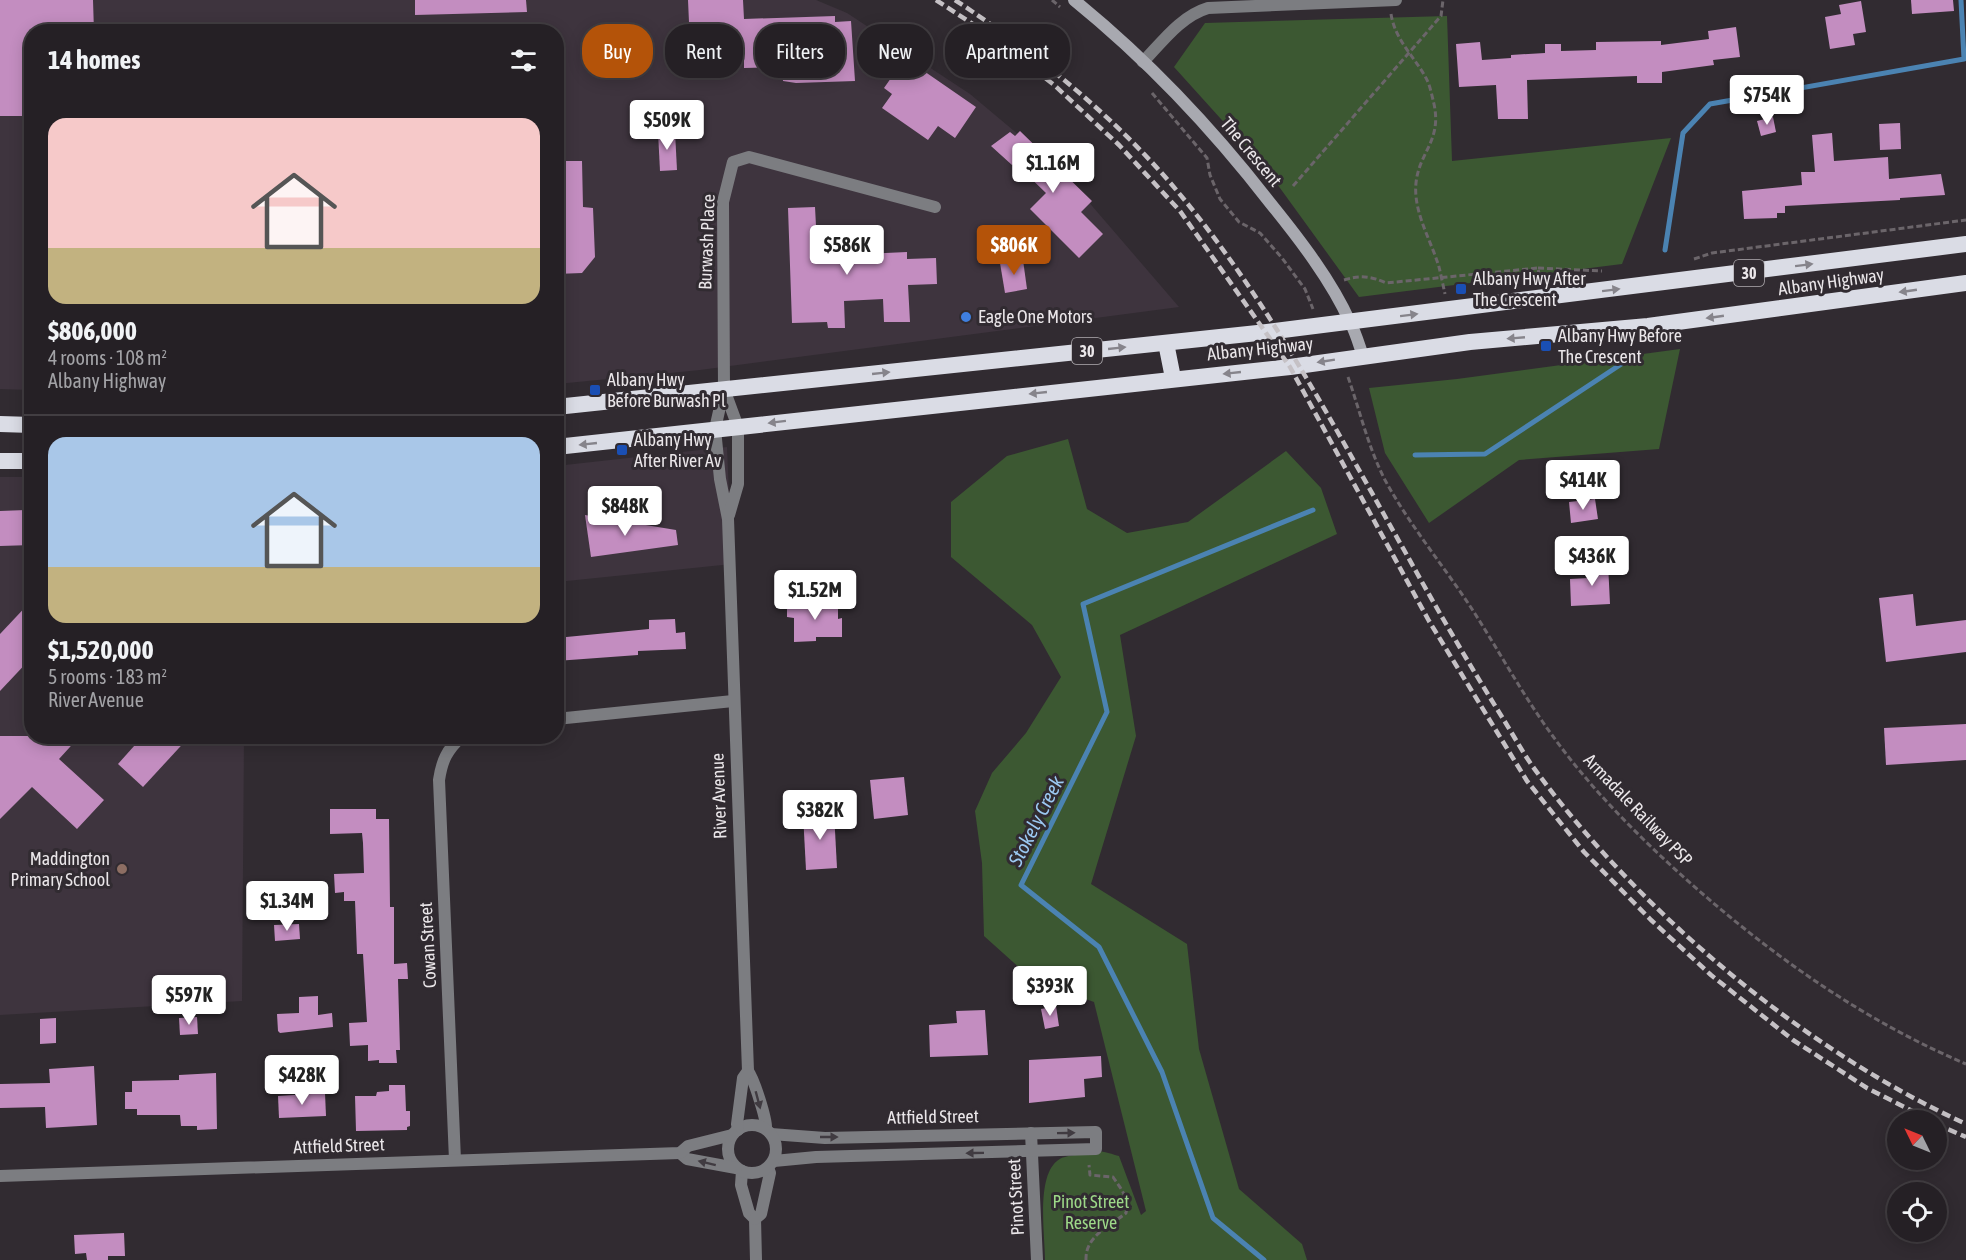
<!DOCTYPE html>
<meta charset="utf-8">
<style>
body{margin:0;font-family:"Asap Condensed",sans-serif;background:#2d282d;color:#f1f3f6;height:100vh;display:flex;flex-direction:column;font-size:22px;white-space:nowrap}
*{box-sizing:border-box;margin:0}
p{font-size:20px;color:#a3a3a7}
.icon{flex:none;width:33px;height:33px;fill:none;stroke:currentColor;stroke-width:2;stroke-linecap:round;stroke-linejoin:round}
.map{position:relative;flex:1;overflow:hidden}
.side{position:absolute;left:24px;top:24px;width:540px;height:720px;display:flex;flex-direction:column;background:#252025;border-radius:24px;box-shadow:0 3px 15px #0003,0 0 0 2px #423e42}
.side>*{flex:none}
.guide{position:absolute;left:582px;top:24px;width:570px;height:54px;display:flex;gap:12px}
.needle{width:39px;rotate:313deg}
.buttons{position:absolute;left:1887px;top:1110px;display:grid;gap:12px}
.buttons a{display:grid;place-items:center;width:60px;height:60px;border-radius:50%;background:#252025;box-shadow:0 3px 15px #0003,0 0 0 2px #423e42;font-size:30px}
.price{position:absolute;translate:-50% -51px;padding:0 14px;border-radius:6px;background:#fff;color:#222;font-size:20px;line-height:39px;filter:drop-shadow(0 2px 3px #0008)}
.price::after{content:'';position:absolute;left:50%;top:36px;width:18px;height:14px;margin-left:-9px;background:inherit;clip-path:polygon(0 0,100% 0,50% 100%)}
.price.selected{background:#b45309;color:#fff}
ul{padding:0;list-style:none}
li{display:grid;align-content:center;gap:12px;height:318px;padding:0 24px}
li+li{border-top:2px solid #423e42}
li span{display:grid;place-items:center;height:186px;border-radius:18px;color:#555}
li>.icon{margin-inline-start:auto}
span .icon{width:108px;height:108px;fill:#fffc;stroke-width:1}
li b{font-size:26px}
h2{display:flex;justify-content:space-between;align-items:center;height:72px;padding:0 24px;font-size:26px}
.pill{padding:0 21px;border-radius:24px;background:#252025;box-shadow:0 3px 15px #0003,0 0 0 2px #423e42;font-size:21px;line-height:54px}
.pill.selected{background:#b45309;color:#fff}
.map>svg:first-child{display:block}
.built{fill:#3e343e}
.green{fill:#3c5832}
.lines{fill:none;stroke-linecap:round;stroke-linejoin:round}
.stream{stroke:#4b83b2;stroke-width:5}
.building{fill:#c38dc0}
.path{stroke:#6b656a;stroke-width:3;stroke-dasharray:6 3;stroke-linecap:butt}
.minor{stroke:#7c7d81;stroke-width:12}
.tertiary{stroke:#7c7d81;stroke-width:12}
.secondary{stroke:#a8a9b0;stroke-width:12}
.trunk{stroke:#dadce5;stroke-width:16}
.rail{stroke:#c5c1c5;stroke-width:4.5;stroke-dasharray:9 4.5;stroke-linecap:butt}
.oneway{fill:#86848b}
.oneway2{fill:#403b41}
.transit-dot{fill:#1a4fb4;stroke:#312b31;stroke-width:2}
.shop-dot{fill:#3f7fe0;stroke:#312b31;stroke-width:2}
.education-dot{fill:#8d6e63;stroke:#312b31;stroke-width:2}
.labels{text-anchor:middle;stroke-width:6;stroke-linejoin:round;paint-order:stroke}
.shield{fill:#312b31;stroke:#b2aeb2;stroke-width:1.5}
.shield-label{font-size:16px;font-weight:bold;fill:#eae6e9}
.street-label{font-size:18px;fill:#eae6e9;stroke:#312b31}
.poi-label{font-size:18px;fill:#eae6e9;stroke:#312b31;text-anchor:start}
.park-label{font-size:18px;fill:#9dd888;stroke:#312b31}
.water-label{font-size:20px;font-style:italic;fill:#9cc9f2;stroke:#312b31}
</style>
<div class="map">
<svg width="1966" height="1260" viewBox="0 0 1966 1260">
<rect width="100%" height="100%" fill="#312b31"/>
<g class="built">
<polygon points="0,0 816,0 847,13 970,94 1062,171 1179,307 700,370 557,384 556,32 32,32 31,390 0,389"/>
<polygon points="727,447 732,564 557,582 556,466"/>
<polygon points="0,477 31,477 32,736 244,737 242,1001 0,1015"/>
</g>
<g class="green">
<polygon points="1447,16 1452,161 1671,138 1622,264 1359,297 1267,170 1174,67 1205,23"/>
<polygon points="1680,349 1659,449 1519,460 1429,523 1385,453 1369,388 1457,379"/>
<path d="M1068 439 1087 509 1127 533 1188 522 1286 451 1321 488 1337 534 1120 635 1136 736 1091 884 1187 944 1199 1049 1239 1189 1302 1244 1307 1260H1045C1045 1235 1036 1178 1057 1161 1061 1157 1069 1156 1074 1155 1096 1149 1098 1150 1119 1156L1141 1215 1146 1211 1094 1002 1034 981 984 936 982 863 975 811 992 773 1026 733 1061 677 1032 625 951 557V502L1007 456Z"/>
</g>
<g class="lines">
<g class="stream">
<polyline points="1665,250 1683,133 1710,104 1964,59 1961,0"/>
<polyline points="1415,455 1485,454 1635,355"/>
<polyline points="1264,1260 1213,1218 1162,1072 1099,947 1021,885 1107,712 1083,604 1313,510"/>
</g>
</g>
<g class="building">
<polygon points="0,0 93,0 94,32 32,32 32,92 24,93 24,116 0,116"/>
<polygon points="415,0 526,0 527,12 415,15"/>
<polygon points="688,0 743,0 744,19 835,16 835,22 851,21 855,81 796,83 783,81 782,67 744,68 744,43 690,45"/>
<polygon points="1911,0 1953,0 1954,11 1912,14"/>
<polygon points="1861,1 1866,32 1853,34 1855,45 1830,49 1825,17 1841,14 1839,5"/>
<polygon points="1736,27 1740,57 1713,60 1714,65 1662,72 1662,83 1637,83 1637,76 1527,80 1528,119 1498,119 1496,85 1459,87 1456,44 1480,42 1482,60 1511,58 1511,55 1545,53 1545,44 1561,44 1561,51 1596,50 1596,42 1661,41 1661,45 1709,39 1708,31"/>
<polygon points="905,58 976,107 955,138 938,126 928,140 882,108 892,94 884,88"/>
<polygon points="1773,117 1776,132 1761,136 1757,121"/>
<polygon points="1900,123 1901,149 1880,150 1879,124"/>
<polygon points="1020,131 1092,201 1081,212 1103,234 1079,258 1030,209 1046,193 1015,163 1012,165 991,146 1010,132 1015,136"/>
<polygon points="658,132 675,132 677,170 660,171"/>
<polygon points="1832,133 1834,161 1888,157 1889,179 1941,174 1945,195 1900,198 1900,200 1785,206 1785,213 1777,213 1777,218 1744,219 1742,191 1802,185 1801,172 1815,172 1812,135"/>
<polygon points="556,161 582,161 583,207 593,208 595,257 582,273 556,274"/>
<polygon points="815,207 817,245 849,244 849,250 863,250 864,254 907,252 907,259 936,258 937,284 908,285 910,322 884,322 883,299 844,301 845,328 828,328 827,322 792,323 788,208"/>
<polygon points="1023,260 1027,289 1005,293 1000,263"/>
<polygon points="1595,499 1598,519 1571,523 1569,502"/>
<polygon points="26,510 26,515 32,515 32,545 0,546 0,511"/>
<polygon points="585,515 676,530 678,545 591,557"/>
<polygon points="1608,563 1610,604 1571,606 1570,579 1588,578 1587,564"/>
<polygon points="1913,594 1916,626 1966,620 1966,652 1886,662 1879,598"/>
<polygon points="32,600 32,657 0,691 0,634"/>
<polygon points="838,602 838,619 842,618 842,637 816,637 816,641 794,642 794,618 787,617 787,603"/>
<polygon points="675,619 676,633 685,632 686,649 638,651 638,655 556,661 556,638 649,629 649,620"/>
<polygon points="1966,724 1966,760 1886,765 1884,728"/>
<polygon points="0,736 80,736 59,759 104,800 77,829 32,787 0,819"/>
<polygon points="143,736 190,736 143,787 118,764"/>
<polygon points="904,777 908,815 874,819 870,780"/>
<polygon points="330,809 376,809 376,819 389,819 390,907 394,907 394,964 407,963 408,979 398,979 400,1050 396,1050 397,1063 379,1063 379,1060 368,1061 368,1045 350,1046 349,1023 367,1022 363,954 357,954 355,901 344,901 344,892 335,893 334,874 364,873 363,843 362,833 330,834"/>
<polygon points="834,812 837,868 806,870 803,814"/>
<polygon points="299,924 300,939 275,941 274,925"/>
<polygon points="318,996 318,1015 332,1013 333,1027 280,1033 278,1031 277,1014 299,1013 299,997"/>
<polygon points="1056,1006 1059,1026 1045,1029 1041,1009"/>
<polygon points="985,1010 988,1055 930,1057 929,1025 957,1023 956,1011"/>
<polygon points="197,1017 198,1034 180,1035 179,1018"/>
<polygon points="56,1018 56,1043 40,1044 40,1019"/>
<polygon points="1101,1056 1102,1077 1084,1079 1085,1097 1029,1103 1029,1060"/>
<polygon points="94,1066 97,1125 46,1128 45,1107 0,1108 0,1084 50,1083 49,1069"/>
<polygon points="216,1073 217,1129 197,1130 197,1126 181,1126 180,1115 137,1115 137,1109 125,1109 125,1092 132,1092 132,1081 179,1080 179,1075"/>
<polygon points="389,1085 405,1085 406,1111 410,1111 410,1126 407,1127 407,1130 356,1131 355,1096 376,1096 377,1092 389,1091"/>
<polygon points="325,1093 326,1116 279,1118 278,1096"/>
<polygon points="124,1233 125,1256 108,1256 108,1260 87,1260 86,1253 75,1254 74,1235"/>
</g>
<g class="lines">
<g class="path">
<polyline points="1052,0 1060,7"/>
<path d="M1391 14C1395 40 1414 56 1426 78 1430 85 1432 96 1434 104 1442 141 1419 152 1416 183 1413 212 1431 240 1439 267 1441 275 1443 285 1445 294"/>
<polyline points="1152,93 1207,158 1210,175 1220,199 1239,222 1260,233 1282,258 1305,289 1313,309"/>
<polyline points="1293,186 1441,16 1443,0"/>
<polyline points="1694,259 1712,253 1966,220"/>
<polyline points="1538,268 1602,271"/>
<path d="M1344 280C1360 275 1371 276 1386 283L1538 268 1540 281"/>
<path d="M1348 377C1360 411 1368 447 1385 480 1409 524 1442 564 1470 606 1498 649 1522 694 1552 735 1588 785 1632 830 1678 872 1764 950 1858 1018 1966 1064"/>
<path d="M1086 1260C1085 1236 1110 1226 1126 1213 1129 1197 1121 1189 1113 1177L1090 1175 1089 1165"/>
</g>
<g class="minor">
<path d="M1143 62C1162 42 1181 16 1208 8L1396 0"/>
<polyline points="724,389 723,202 733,162 749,157 935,207"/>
<polyline points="556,719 733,701"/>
<polyline points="1031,1133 1037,1260"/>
<polyline points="771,1134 825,1138 1096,1132 1096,1149 816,1157 774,1161"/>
<path d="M455 1160 439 780C442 760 447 750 462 736"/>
<polyline points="742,1171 741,1185 749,1213 755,1219 756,1260"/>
<polyline points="755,1219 761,1214 770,1173 768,1168"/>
</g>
<g class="tertiary">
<path d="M724 389 715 429 720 479 728 519 748 1071C754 1079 767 1120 766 1129"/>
<polyline points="724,389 738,427 738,484 729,515"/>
<circle cx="752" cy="1149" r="24"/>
<polyline points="738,1130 737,1124 743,1078 748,1071"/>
<polyline points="680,1153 687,1159 736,1168"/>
<polyline points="0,1176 680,1153 688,1146 732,1135"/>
</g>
<path class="secondary" d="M1074 0C1148 60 1213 129 1271 204 1300 240 1331 280 1350 322 1356 333 1359 345 1363 356"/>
<g class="trunk">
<polyline points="1166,343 1173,378"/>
<polyline points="556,407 1267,332 1966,244"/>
<polyline points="0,424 32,425"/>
<polyline points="556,447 1290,367 1470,342 1648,326 1966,283"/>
<polyline points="0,461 32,461"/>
</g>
<g class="rail">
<polyline points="936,0 988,34 1053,84 1119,145 1180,211 1290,367 1429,621 1527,781 1584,852 1651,920 1711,975 1793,1040 1867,1088 1930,1120"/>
<path d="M955 0C1040 56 1123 123 1187 203 1275 311 1339 436 1408 557 1438 611 1469 664 1502 717 1514 736 1525 757 1539 775 1644 916 1806 1051 1966 1124"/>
<polyline points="1936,1124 1966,1137"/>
</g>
</g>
<defs><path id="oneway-solid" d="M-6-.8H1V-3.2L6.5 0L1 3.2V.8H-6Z" transform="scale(1.5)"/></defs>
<g class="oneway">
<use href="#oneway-solid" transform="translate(1804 265) rotate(-7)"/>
<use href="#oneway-solid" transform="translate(1611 290) rotate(-7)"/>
<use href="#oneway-solid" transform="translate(1908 291) rotate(172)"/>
<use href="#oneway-solid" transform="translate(1409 315) rotate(-7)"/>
<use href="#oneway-solid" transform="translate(1715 317) rotate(172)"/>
<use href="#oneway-solid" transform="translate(1516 338) rotate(175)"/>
<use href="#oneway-solid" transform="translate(1117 348) rotate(-6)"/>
<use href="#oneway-solid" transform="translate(1326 361) rotate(171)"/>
<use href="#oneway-solid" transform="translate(881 373) rotate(-6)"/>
<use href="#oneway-solid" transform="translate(1232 373) rotate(174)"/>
<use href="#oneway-solid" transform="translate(1038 393) rotate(174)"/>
<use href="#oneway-solid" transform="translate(777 422) rotate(173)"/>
<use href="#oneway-solid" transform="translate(588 444) rotate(174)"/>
</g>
<g class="oneway2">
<use href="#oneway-solid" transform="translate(758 1100) rotate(75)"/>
<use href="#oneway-solid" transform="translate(1066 1133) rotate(-1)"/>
<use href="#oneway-solid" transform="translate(829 1137)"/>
<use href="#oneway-solid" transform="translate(975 1153) rotate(179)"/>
<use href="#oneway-solid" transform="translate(707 1163) rotate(-166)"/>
</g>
<g class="transit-dot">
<rect x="1455" y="283" width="12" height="12" rx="3"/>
<rect x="1540" y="340" width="12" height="12" rx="3"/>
<rect x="589" y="384" width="12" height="12" rx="3"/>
<rect x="616" y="444" width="12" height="12" rx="3"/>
</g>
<circle class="shop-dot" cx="966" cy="317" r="6"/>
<circle class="education-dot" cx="122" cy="869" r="6"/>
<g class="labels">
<g class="shield">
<rect x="1734" y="260" width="30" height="26" rx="4.5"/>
<rect x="1072" y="338" width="30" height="26" rx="4.5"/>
</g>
<g class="shield-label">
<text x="1749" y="279">30</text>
<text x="1087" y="357">30</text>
</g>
<g class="street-label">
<text transform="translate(1251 152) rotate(50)" y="6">The Crescent</text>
<text transform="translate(707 242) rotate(-88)" y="6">Burwash Place</text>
<text transform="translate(1831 282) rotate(-8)" y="6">Albany Highway</text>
<text transform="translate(1260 349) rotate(-6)" y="6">Albany Highway</text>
<text transform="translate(719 796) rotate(-92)" y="6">River Avenue</text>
<text transform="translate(1638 810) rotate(46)" y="6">Armadale Railway PSP</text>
<text transform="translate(428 945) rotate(-93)" y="6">Cowan Street</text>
<text transform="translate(933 1117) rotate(-1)" y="6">Attfield Street</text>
<text transform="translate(339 1146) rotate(-2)" y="6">Attfield Street</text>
<text transform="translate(1016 1197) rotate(-93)" y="6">Pinot Street</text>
</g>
<g class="poi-label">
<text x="1473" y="285">Albany Hwy After<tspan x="1473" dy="21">The Crescent</tspan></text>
<text x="978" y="323">Eagle One Motors</text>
<text x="1558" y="342">Albany Hwy Before<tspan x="1558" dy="21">The Crescent</tspan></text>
<text x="607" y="386">Albany Hwy<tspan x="607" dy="21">Before Burwash Pl</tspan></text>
<text x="634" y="446">Albany Hwy<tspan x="634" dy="21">After River Av</tspan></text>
<text x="110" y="865" text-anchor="end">Maddington<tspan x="110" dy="21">Primary School</tspan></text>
</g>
<g class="park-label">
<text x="1091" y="1208">Pinot Street<tspan x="1091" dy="21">Reserve</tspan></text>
</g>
<g class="water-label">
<text transform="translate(1036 821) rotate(-63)" y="7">Stokely Creek</text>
</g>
</g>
</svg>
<div class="buttons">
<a><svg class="needle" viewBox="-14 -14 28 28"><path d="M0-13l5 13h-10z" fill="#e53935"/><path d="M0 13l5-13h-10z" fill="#a3a3a7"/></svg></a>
<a><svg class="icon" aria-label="locate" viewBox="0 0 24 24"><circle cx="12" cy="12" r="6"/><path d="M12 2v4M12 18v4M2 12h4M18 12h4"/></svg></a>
</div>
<b class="price" style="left:1767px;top:126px">$754K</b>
<b class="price" style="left:667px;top:151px">$509K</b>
<b class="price" style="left:1053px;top:194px">$1.16M</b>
<b class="price" style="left:847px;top:276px">$586K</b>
<b class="price selected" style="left:1014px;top:276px">$806K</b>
<b class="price" style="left:1583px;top:511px">$414K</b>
<b class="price" style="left:625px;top:537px">$848K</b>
<b class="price" style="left:1592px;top:587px">$436K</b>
<b class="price" style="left:815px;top:621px">$1.52M</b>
<b class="price" style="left:820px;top:841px">$382K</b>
<b class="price" style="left:287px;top:932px">$1.34M</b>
<b class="price" style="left:1050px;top:1017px">$393K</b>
<b class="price" style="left:189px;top:1026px">$597K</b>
<b class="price" style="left:302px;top:1106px">$428K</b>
<div class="guide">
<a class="pill selected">Buy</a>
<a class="pill">Rent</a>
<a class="pill">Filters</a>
<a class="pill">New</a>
<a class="pill">Apartment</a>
</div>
<section class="side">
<h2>14 homes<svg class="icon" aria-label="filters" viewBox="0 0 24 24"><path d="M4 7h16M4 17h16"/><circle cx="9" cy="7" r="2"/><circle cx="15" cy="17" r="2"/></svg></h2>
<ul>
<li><span style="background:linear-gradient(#f6c9c9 70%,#c2b280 0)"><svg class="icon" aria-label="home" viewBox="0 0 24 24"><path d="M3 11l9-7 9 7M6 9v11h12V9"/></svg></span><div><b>$806,000</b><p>4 rooms · 108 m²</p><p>Albany Highway</p></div></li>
<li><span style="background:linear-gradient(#a9c7e8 70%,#c2b280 0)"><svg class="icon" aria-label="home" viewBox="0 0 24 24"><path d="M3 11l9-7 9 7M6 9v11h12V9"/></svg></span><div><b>$1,520,000</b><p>5 rooms · 183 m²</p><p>River Avenue</p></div></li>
</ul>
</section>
</div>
